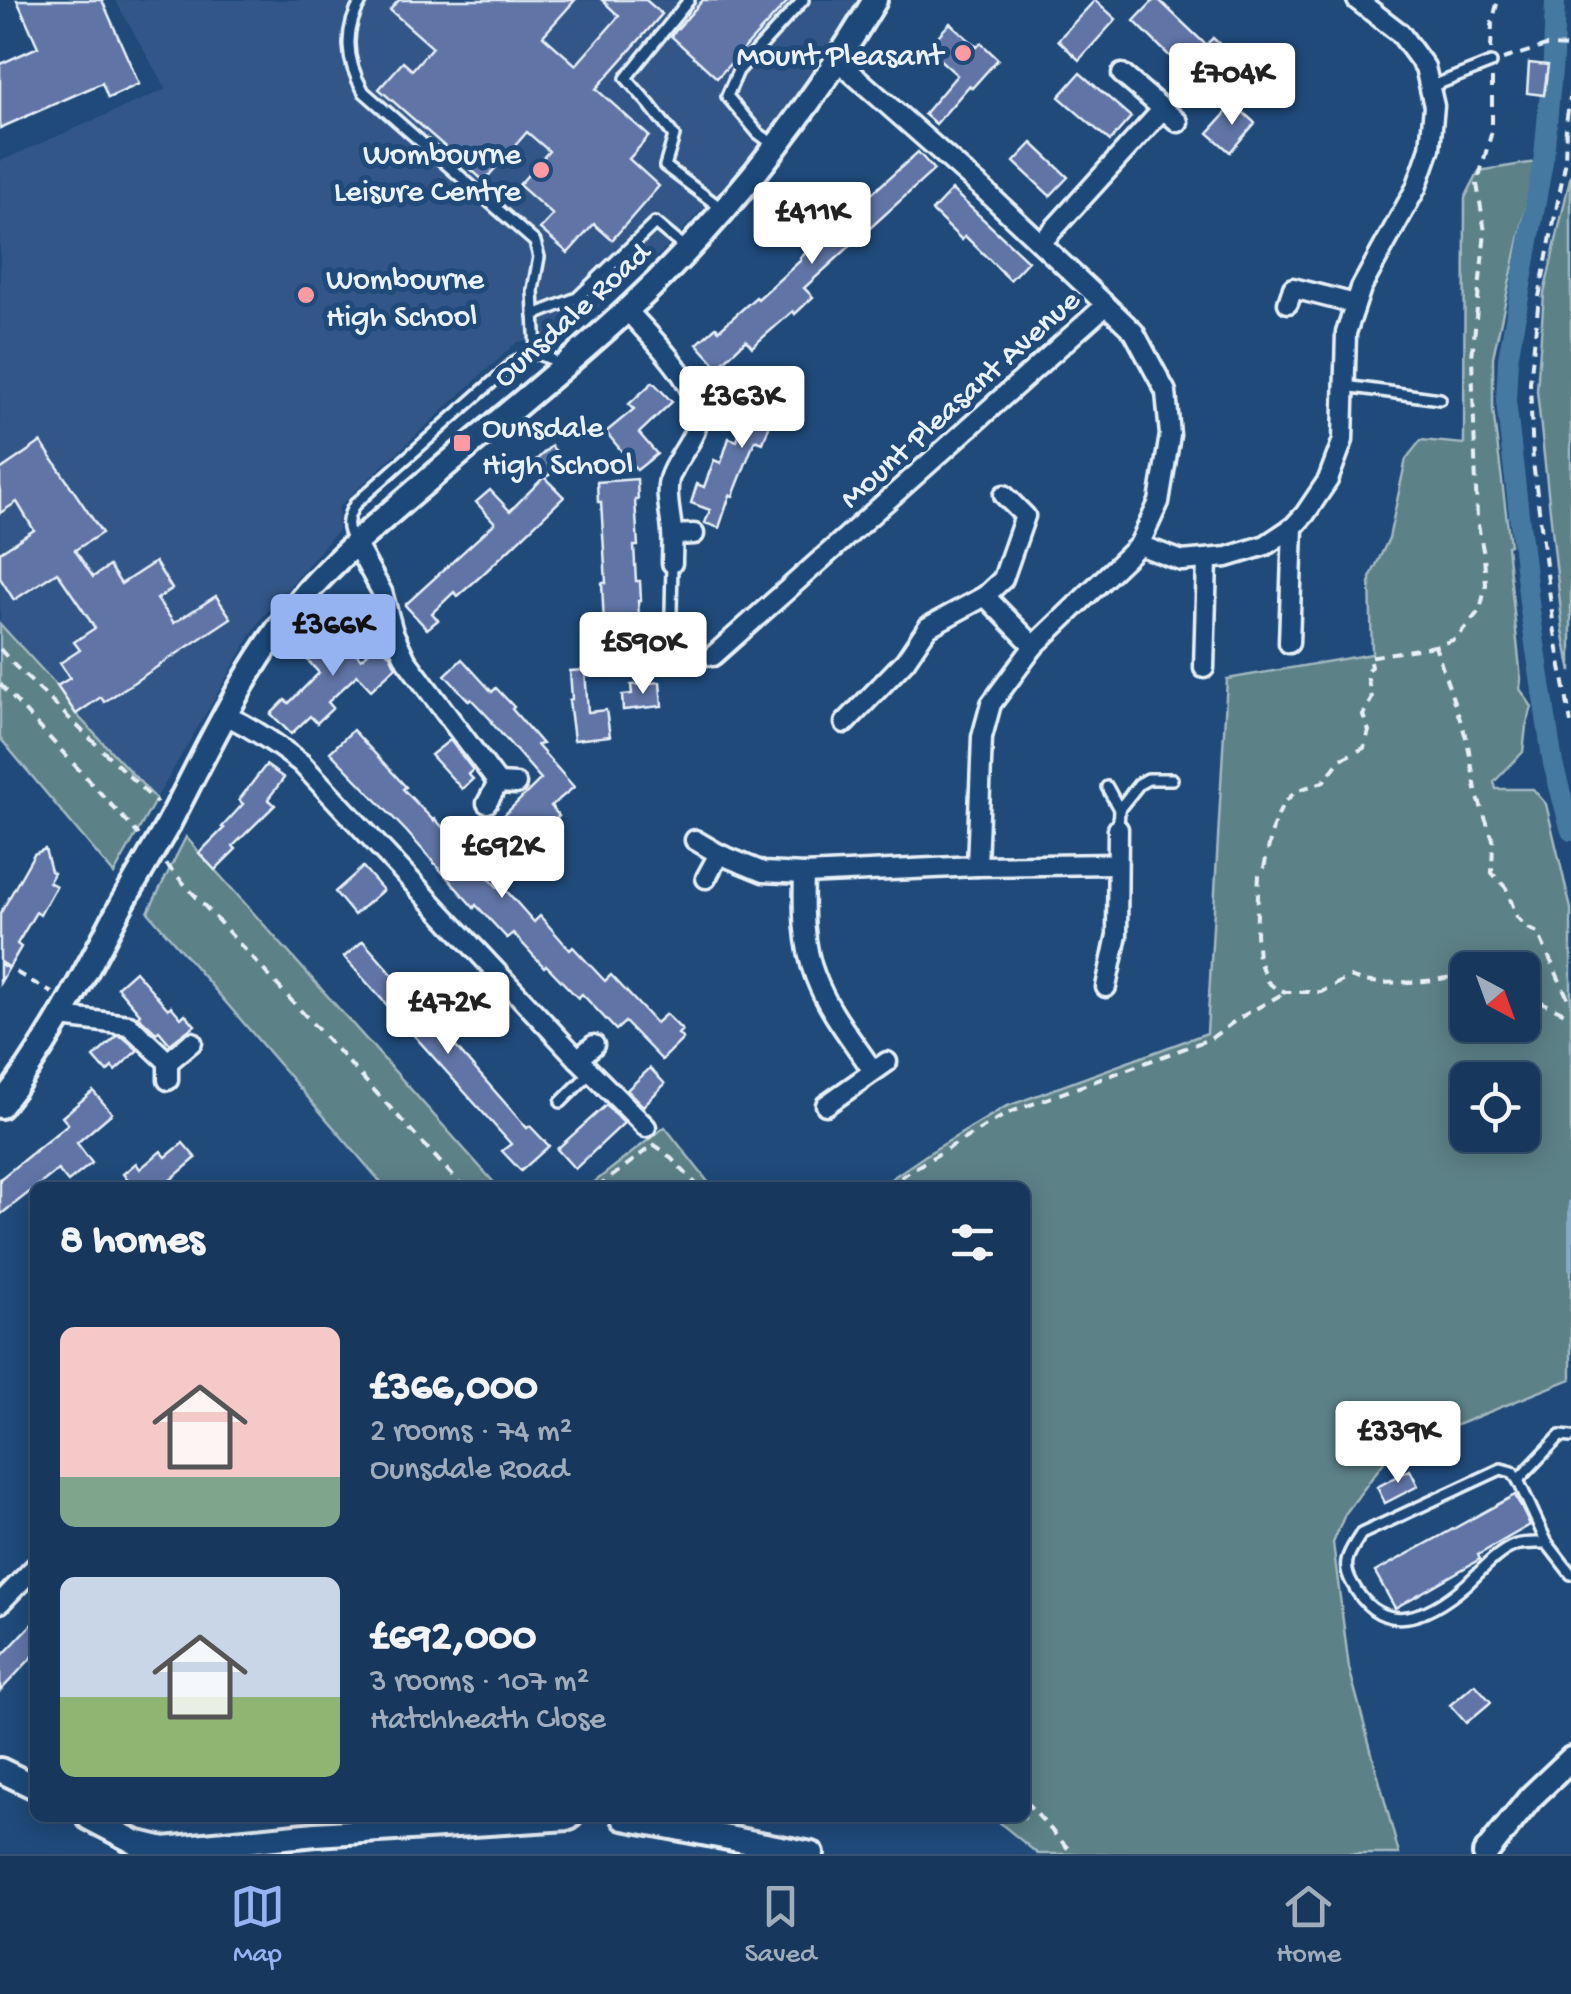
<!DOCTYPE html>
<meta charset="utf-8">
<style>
body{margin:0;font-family:"Gochi Hand",sans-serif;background:#203f62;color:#f1f3f6;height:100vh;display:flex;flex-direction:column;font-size:38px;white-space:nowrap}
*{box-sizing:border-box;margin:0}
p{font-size:32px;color:#9eacbb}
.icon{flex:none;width:55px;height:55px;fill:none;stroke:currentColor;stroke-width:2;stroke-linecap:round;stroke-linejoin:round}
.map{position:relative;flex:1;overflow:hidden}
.side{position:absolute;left:30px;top:1182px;width:1000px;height:640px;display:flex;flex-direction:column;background:#17385c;border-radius:15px;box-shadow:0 5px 25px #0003,0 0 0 2px #365272}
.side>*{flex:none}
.needle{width:65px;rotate:139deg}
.tools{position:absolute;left:1450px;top:952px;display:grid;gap:20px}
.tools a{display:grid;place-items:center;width:90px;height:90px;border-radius:15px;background:#17385c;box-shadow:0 5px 25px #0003,0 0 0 2px #365272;font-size:50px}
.price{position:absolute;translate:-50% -85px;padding:0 22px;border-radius:10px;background:#fff;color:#222;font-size:32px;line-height:65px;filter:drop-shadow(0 2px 5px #0008)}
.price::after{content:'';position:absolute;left:50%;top:60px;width:30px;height:22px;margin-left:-15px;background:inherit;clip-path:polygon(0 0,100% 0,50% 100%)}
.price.on{background:#95b2f1;color:#111}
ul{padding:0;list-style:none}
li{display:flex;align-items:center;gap:30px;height:250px;padding:0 30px}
li span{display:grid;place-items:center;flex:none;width:280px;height:200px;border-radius:15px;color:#555}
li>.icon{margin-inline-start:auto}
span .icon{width:120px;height:120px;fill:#fffc;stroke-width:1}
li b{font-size:42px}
h2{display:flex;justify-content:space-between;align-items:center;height:120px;padding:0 30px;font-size:42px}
.tabs{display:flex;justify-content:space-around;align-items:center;height:140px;border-top:2px solid #365272;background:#17385c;font-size:28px;color:#9eacbb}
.tabs a{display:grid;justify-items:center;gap:5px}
.tabs .on{color:#95b2f1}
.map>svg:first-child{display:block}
.built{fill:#325787}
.green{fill:#5c8187;stroke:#a2b9c0;stroke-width:2.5;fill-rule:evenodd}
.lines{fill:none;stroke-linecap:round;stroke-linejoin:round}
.stream{stroke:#86a9c4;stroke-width:6}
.canal{stroke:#4479a1;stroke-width:20}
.building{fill:#6075a6;stroke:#e8f1f8;stroke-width:2.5}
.service-casing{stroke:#e8f1f8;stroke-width:16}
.minor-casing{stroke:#e8f1f8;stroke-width:25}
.tertiary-casing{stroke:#e8f1f8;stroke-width:30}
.path{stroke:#e8f1f8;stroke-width:4;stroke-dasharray:10 8;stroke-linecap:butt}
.service{stroke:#1f4a7a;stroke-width:9}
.minor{stroke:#1f4a7a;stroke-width:18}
.tertiary{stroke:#1f4a7a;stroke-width:22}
.tertiary-bridge-casing{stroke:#e8f1f8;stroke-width:30;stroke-linecap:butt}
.tertiary-bridge{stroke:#1f4a7a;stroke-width:22}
.poi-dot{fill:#ff9aa2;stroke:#1f4a7a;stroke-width:4}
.labels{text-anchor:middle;stroke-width:10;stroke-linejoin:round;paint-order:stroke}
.poi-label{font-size:32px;fill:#e8f1f8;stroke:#1f4a7a;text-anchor:end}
.street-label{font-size:32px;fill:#e8f1f8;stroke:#1f4a7a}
</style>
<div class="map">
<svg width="1571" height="1854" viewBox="0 0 1571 1854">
<rect width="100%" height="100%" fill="#1f4a7a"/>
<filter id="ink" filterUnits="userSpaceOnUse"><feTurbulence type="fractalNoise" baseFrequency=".01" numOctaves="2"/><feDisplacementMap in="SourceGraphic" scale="20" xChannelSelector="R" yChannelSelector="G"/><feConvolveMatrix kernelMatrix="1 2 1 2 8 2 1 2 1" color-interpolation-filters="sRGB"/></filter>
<g filter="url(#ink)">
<polygon class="built" points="115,0 857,0 824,56 744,165 661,253 565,336 517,342 339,506 338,530 260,620 156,799 76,714 57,686 0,624 0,161 166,89"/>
<g class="green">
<path d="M1536 162 1493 357V410L1510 545 1507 546 1521 679 1520 689 1532 707 1526 726 1523 752 1494 782 1496 789H1533L1546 804 1571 909V1379L1392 1451 1345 1514 1333 1543 1349 1668 1399 1854H1038L994 1818H1025V1188L879 1187 929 1153 1005 1107 1207 1033 1227 679 1372 654 1370 578 1389 538 1406 459 1421 440 1464 444 1465 198 1479 171ZM1468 970H1522V1025H1468ZM1468 1080H1522V1135H1468Z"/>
<polygon points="1571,174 1571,672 1563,630 1537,391 1544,294"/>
<polygon points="0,624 57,686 76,714 156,799 114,874 0,738"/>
<polygon points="186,837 215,870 498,1187 385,1187 148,912"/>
<polygon points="665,1127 712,1187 588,1187"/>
</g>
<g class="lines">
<polyline class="stream" points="1571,1203 1571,1268"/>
<polyline class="canal" points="1555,0 1553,59 1544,156 1508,359 1506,401 1530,610 1553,764 1571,831"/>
</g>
<g class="building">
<polygon points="17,0 102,0 139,84 108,98 102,83 0,128 0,64 38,47"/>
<polygon points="399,0 575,0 543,36 576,65 619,16 602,0 646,0 662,14 596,89 649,136 629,159 659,186 612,240 594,224 568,253 540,229 553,215 519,185 549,151 527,132 484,181 379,89 403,62 412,70 432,47 390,10"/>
<polygon points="703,0 789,0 717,78 671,36"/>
<polygon points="1095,0 1116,19 1079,60 1058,40"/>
<polygon points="1154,0 1159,0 1206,45 1213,38 1227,51 1220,58 1240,77 1216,102 1134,21"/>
<polygon points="950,23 977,47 981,43 998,59 972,88 969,86 936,124 924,114 957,75 927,48"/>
<polygon points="1529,63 1548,65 1544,95 1527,93"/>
<polygon points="1080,73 1131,117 1110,141 1059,97"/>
<polygon points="1234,104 1255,123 1230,152 1208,133"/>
<polygon points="1032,143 1068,177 1050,196 1014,162"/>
<polygon points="918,152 934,170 804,288 813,297 795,314 793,311 752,347 746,340 718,367 697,344 716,327 719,330 756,297 758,299 801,260 800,258"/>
<polygon points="952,190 1028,261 1010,280 965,236 962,240 932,211"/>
<polygon points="777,377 801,387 794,405 784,402 777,423 771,421 763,443 755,440 733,496 730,495 719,528 705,523 710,510 691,503 697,484 704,487 714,460 721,463 729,438 737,441 745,418 750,420 757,397 764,400 770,384 774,386"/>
<polygon points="653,382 672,402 639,433 657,454 637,470 606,432 634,409 629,404"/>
<polygon points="41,442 102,533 75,550 93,577 109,566 121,584 155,562 172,589 157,599 174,623 216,596 231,618 104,702 101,697 76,714 57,686 70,678 60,663 80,650 74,642 95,628 57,572 14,600 0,578 0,552 34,530 17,502 0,513 0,470"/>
<polygon points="551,446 565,461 548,476 535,461"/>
<polygon points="544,477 564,497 482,575 458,596 454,592 432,613 438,620 427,629 405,605 495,523 476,502 490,490 510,511"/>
<polygon points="637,479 638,500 635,500 638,546 634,546 636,581 640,581 641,601 638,601 641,646 628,647 629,664 605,666 602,626 604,626 602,583 606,583 601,502 598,502 597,482"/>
<polygon points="334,628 361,659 379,643 390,655 396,667 371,690 357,675 328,702 333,708 317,723 310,716 291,734 271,714 285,700 289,703 319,673 305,657"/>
<polygon points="462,659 492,692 496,688 514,707 512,709 542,744 537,745 574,787 551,806 559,816 543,830 548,835 526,856 515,844 508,850 489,830 541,779 491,722 492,721 471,699 469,701 445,675"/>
<polygon points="585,670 588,712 606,710 610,736 574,740 569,700 572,699 570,671"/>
<polygon points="660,682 662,706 623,710 622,695 632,694 631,685"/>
<polygon points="353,730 406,787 403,789 434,821 435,819 501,891 504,888 534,922 540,916 570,950 573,947 605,981 611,975 656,1023 666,1014 682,1030 678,1034 683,1039 662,1060 625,1022 616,1030 582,994 578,998 546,965 544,967 513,933 507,938 476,905 474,908 406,831 330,752"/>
<polygon points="450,740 473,770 468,774 473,779 462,789 431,755"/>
<polygon points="266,765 284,778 268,799 275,805 233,846 236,849 215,870 199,853 224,828 222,827 243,804 239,800"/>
<polygon points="45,849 51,871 54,873 49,882 56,886 40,915 36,912 17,944 21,947 0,983 0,914 34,854"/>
<polygon points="363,867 383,890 354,915 335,892"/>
<polygon points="363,941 527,1128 530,1126 549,1146 521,1171 502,1151 511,1144 344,957"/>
<polygon points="135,971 168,1009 171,1006 181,1018 185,1014 195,1025 170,1044 159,1031 156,1033 138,1016 140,1014 117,987"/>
<polygon points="117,1036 123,1037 138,1050 115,1071 112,1067 107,1072 94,1057"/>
<polygon points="650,1068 665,1084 643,1106 627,1090"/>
<polygon points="93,1091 112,1113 77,1143 92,1163 68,1182 58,1170 0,1215 0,1179 68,1124 62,1117"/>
<polygon points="606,1105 624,1123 575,1169 557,1149"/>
<polygon points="183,1143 196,1158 161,1188 134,1188 123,1174 136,1163 140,1169 161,1151 166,1157"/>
<polygon points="1410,1470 1418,1486 1385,1503 1377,1487"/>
<polygon points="1515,1495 1530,1525 1478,1555 1480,1559 1395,1608 1375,1572"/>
<polygon points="35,1621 35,1654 0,1691 0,1658"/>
<polygon points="1475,1684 1491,1702 1466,1723 1450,1705"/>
</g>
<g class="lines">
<g class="service-casing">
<g id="service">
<path d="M362 0C343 30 346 62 364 92L535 242 539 257 533 290 536 353"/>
<polyline points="689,0 626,78 649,104 674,136 665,166 721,208"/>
<polyline points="1430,87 1491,63"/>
<polyline points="773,144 758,133 727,96 738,71 803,0"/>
<polyline points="534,315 577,298 655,223 685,248"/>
<polyline points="1345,386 1440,399"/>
<path d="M354 541C344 528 347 517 355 504L516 361 536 353 551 359 559 365"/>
<polyline points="670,662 672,563"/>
<polyline points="1107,787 1119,809"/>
<polyline points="1118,829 1119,809 1139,784 1148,779 1172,779"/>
<polyline points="561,1102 591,1072"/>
<path d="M1501 1469 1512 1472 1518 1480 1547 1543C1538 1543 1525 1542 1516 1545 1498 1551 1481 1571 1467 1584 1428 1618 1382 1639 1352 1583 1340 1562 1350 1552 1361 1534Z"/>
<polyline points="1518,1480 1560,1436 1571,1437"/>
<polyline points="1547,1543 1571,1574"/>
</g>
</g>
<g class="minor-casing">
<g id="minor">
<polyline points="1122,74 1178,122"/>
<polyline points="1041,243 1162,110"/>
<polyline points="1288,303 1293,288 1355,304"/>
<path d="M627 310C650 337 705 387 697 424 692 445 675 459 669 479 665 496 671 515 672 532 673 543 672 553 672 563"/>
<polyline points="673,535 694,534"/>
<polyline points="355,543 382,592 393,632 406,660 498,783"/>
<polyline points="1139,545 1182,561 1227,557 1266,545 1293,527 1305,514 1328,480 1343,440 1346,333 1361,288 1416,188 1430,148 1434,106 1425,67 1400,33 1357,0"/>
<polyline points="985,596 1034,646"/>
<polyline points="1289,643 1293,527"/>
<polyline points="713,656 1106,305 983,189 838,61"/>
<polyline points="1204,668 1207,560"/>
<path d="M225 715C253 728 277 744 301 763L578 1059 646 1127"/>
<polyline points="845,723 905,661 928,627 985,596 1003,579 1025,516 1004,495"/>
<polyline points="487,803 498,783 516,784"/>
<polyline points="695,840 719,854 763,872 804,874 977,866 1116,864"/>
<polyline points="977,866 982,737 991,704 1034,646 1139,545 1159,502 1170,435 1166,392 1134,332 1106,305"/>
<path d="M804 874C803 907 803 946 815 976 828 1011 853 1041 873 1071"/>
<polyline points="706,878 719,854"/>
<polyline points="1106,987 1117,935 1118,829"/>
<polyline points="61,1017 129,1025 168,1062"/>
<polyline points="578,1059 594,1045"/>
<polyline points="168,1080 168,1062 192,1042"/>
<polyline points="826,1105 887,1062"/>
<polyline points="0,1603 35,1567"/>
</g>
</g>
<g class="tertiary-casing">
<g id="tertiary">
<path d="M169 823C210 744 249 659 308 591 340 555 377 524 413 493 484 432 557 375 626 311 723 221 807 114 875 0"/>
<path d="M0 1106C50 1044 86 971 123 902"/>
<polyline points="0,1770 35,1787"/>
<polyline points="89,1818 135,1842 164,1849 316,1834 569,1818"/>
<polyline points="624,1818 812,1854"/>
<polyline points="1485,1854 1531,1797 1571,1759"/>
</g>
</g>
<g class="path">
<polyline points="1491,49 1492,23 1498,0"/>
<polyline points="1503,59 1546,46 1571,47"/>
<polyline points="1492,78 1492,131 1477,184 1485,232 1472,357 1477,520 1484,555 1486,585 1480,610 1456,639 1435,646 1467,740 1477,795 1493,840 1492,873 1506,888 1517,917 1526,927 1538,933 1571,1005"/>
<polyline points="1571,92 1566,123 1565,165 1539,297 1530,383 1533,462 1553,621 1571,723"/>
<path d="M1435 646 1369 657 1371 667 1366 671 1372 698 1363 715 1369 731 1364 748 1341 759 1323 782 1296 791 1283 804 1273 827 1264 868 1259 875 1256 934 1258 958 1267 981 1275 988 1286 992H1321L1350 977C1371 986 1402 982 1425 981 1440 980 1453 975 1468 976"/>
<polyline points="0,649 14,665 157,803"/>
<polyline points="0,684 139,835"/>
<polyline points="166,864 464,1188"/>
<polyline points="0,963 52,993"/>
<polyline points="1522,993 1571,1016"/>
<polyline points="653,1144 665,1152 700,1188"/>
<polyline points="597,1188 653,1145"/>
<polyline points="886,1188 913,1169 1008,1113 1210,1039 1239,1018 1286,992"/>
<polyline points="1025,1801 1073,1854"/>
</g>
<use href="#service" class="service"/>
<use href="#minor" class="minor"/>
<use href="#tertiary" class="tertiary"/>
<g class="tertiary-bridge-casing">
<polyline id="tertiary-bridge" points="123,902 169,823"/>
</g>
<use href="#tertiary-bridge" class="tertiary-bridge"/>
</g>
</g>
<g class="poi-dot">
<circle cx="963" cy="53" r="10"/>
<circle cx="541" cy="170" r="10"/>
<circle cx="306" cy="295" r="10"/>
<rect x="452" y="433" width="20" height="20" rx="5"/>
</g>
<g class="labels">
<g class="poi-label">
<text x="943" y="64">Mount Pleasant</text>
<text x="521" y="163">Wombourne<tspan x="521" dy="37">Leisure Centre</tspan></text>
<text x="326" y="288" text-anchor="start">Wombourne<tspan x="326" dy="37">High School</tspan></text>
<text x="482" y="436" text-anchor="start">Ounsdale<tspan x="482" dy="37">High School</tspan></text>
</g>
<g class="street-label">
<text transform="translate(570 313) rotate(-42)" y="11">Ounsdale Road</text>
<text transform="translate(958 397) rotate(-42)" y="11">Mount Pleasant Avenue</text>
</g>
</g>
</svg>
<div class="tools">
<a><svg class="needle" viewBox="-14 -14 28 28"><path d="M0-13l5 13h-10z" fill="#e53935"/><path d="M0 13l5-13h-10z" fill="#9eacbb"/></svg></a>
<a><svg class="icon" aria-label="locate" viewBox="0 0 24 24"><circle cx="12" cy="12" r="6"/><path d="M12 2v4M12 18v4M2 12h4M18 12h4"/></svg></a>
</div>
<b class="price" style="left:1232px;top:128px">£704K</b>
<b class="price" style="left:812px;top:267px">£411K</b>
<b class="price" style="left:742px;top:451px">£363K</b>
<b class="price on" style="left:333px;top:679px">£366K</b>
<b class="price" style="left:643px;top:697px">£590K</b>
<b class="price" style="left:502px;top:901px">£692K</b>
<b class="price" style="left:448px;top:1057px">£472K</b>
<b class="price" style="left:1398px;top:1486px">£339K</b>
<section class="side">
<h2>8 homes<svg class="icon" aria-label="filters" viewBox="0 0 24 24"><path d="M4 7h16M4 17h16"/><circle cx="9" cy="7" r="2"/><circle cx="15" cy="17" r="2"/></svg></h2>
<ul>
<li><span style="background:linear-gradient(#f6c9c9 75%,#7fa58c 0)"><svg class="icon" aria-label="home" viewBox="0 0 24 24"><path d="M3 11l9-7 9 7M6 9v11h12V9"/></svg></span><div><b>£366,000</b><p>2 rooms · 74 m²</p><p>Ounsdale Road</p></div></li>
<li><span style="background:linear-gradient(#c9d6e8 60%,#8fb573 0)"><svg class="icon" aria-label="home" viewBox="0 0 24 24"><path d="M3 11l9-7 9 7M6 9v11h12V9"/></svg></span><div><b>£692,000</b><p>3 rooms · 107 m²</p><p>Hatchheath Close</p></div></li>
</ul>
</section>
</div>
<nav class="tabs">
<a class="on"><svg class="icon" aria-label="map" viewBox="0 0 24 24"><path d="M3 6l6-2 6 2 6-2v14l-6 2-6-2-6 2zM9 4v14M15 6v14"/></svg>Map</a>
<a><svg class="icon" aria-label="saved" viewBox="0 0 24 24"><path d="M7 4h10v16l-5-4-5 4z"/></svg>Saved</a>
<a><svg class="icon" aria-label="home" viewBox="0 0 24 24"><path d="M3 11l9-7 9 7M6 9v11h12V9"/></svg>Home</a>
</nav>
